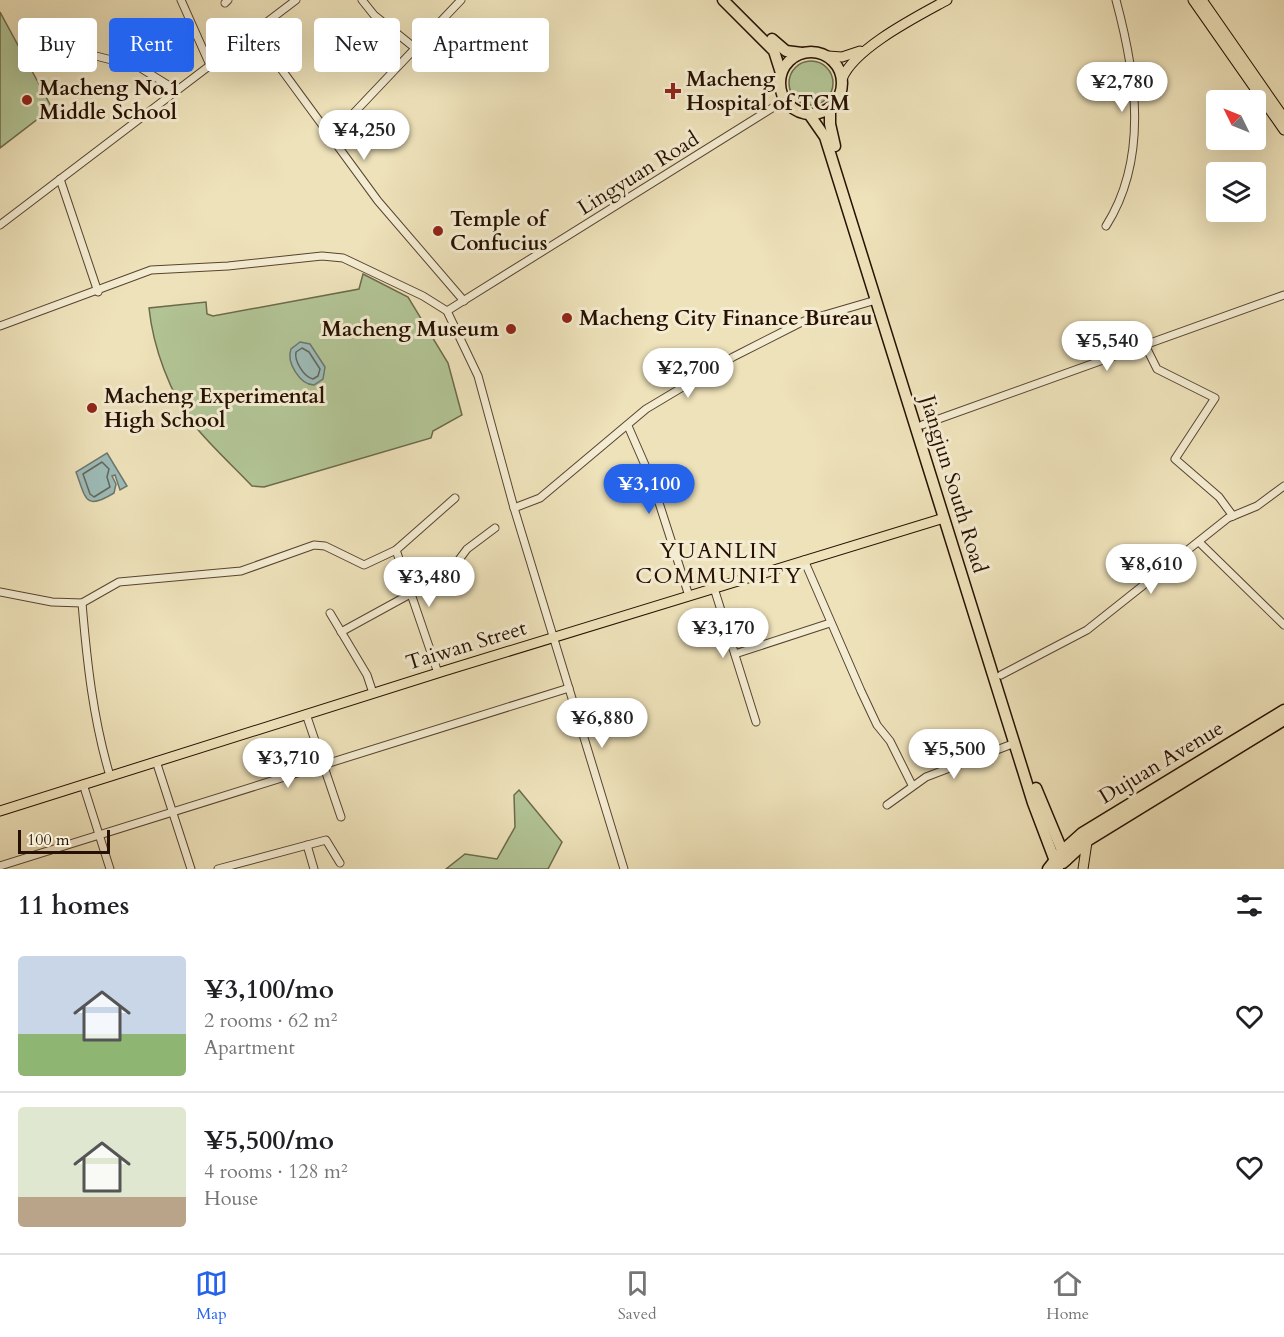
<!DOCTYPE html>
<meta charset="utf-8">
<style>
body{margin:0;font-family:Cardo,serif;background:#f6f6f6;color:#202124;height:100vh;display:flex;flex-direction:column;font-size:22px;white-space:nowrap}
*{box-sizing:border-box;margin:0}
p{font-size:20px;color:#757577}
.icon{flex:none;width:33px;height:33px;fill:none;stroke:currentColor;stroke-width:2;stroke-linecap:round;stroke-linejoin:round}
.map{position:relative;height:869px;overflow:hidden}
.sheet{display:flex;flex-direction:column;background:#fff;flex:1}
.sheet>*{flex:none}
.guide{position:absolute;left:18px;top:18px;width:600px;height:54px;display:flex;gap:12px}
.needle{width:39px;rotate:313deg}
.fabs{position:absolute;left:1206px;top:90px;display:grid;gap:12px}
.fabs a{display:grid;place-items:center;width:60px;height:60px;border-radius:6px;background:#fff;box-shadow:0 6px 24px #0002;font-size:30px}
.scale{position:absolute;left:18px;bottom:15px;width:92px;box-sizing:border-box;padding-left:6px;border:3px solid #261001;border-top:0;font-size:16px;line-height:21px;white-space:nowrap;color:#261001;-webkit-text-stroke:4px #f4ecd2;paint-order:stroke}
.price{position:absolute;translate:-50% -51px;padding:0 14px;border-radius:21px;background:#fff;color:#222;font-size:20px;line-height:39px;filter:drop-shadow(0 2px 3px #0008)}
.price::after{content:'';position:absolute;left:50%;top:36px;width:18px;height:14px;margin-left:-9px;background:inherit;clip-path:polygon(0 0,100% 0,50% 100%)}
.price.on{background:#2563eb;color:#fff}
ul{padding:0;list-style:none}
li{display:flex;align-items:center;gap:18px;height:150px;padding:0 18px}
li+li{border-top:2px solid #e0e0e0}
li span{display:grid;place-items:center;flex:none;width:168px;height:120px;border-radius:6px;color:#555}
li>.icon{margin-inline-start:auto}
span .icon{width:72px;height:72px;fill:#fffc;stroke-width:1}
li b{font-size:26px}
h2{display:flex;justify-content:space-between;align-items:center;height:72px;padding:0 18px;font-size:26px}
.pill{padding:0 21px;border-radius:6px;background:#fff;box-shadow:0 6px 24px #0002;font-size:21px;line-height:54px}
.pill.on{background:#2563eb;color:#fff}
.tabs{display:flex;justify-content:space-around;align-items:center;height:84px;border-top:2px solid #e0e0e0;background:#fff;font-size:16px;color:#757577}
.tabs a{display:grid;justify-items:center;gap:3px}
.tabs .on{color:#2563eb}
.map>svg:first-child{display:block}
.green{fill:#b2c495;stroke:#6c6a4b;stroke-width:1.5}
.water{fill:#9dbcb9;stroke:#6d776f;stroke-width:1.5}
.lines{fill:none;stroke-linecap:round;stroke-linejoin:round}
.shore{stroke:#62665d;stroke-width:1.5}
.minor-casing{stroke:#58442f;stroke-width:9}
.major-casing{stroke:#261001;stroke-width:11}
.highway-casing{stroke:#261001;stroke-width:13}
.minor{stroke:#f4ecd2;stroke-width:7}
.major{stroke:#eee2ba;stroke-width:9}
.highway{stroke:#eee2ba;stroke-width:10}
.poi-dot{fill:#8f2418;stroke:#f4ecd2;stroke-width:2}
.labels{text-anchor:middle;stroke-width:6;stroke-linejoin:round;paint-order:stroke}
.poi-label{font-size:21px;font-weight:bold;fill:#261001;stroke:#f4ecd2;text-anchor:start}
.street-label{font-size:21px;fill:#261001;stroke:#f4ecd2}
.neighbourhood-label{font-size:22px;letter-spacing:1.5px;fill:#261001;stroke:#f4ecd2}
</style>
<div class="map">
<svg width="1284" height="869" viewBox="0 0 1284 869">
<rect width="100%" height="100%" fill="#eee2ba"/>
<filter id="stains"><feTurbulence type="fractalNoise" baseFrequency=".00333" numOctaves="4"/><feColorMatrix values="0 0 0 0 .2 0 0 0 0 .09 0 0 0 0 .02 0 0 0 .5 -.17"/></filter>
<radialGradient id="worn" r=".72"><stop offset=".6" stop-color="#630" stop-opacity="0"/><stop offset="1" stop-color="#630" stop-opacity=".3"/></radialGradient>
<g class="green">
<polygon points="0,12 52,108 0,148"/>
<circle cx="811" cy="83" r="22"/>
<path d="M363 274 408 297 448 363 462 415 433 431 431 438 264 487 252 486C233 466 211 446 194 425 170 394 153 347 149 308L206 302 207 314 213 316 359 289Z"/>
<polygon points="519,790 562,842 548,869 446,869 465,854 497,859 515,827 514,795"/>
</g>
<g class="water">
<path d="M300 342 310 344 325 367 323 379 314 385C300 385 286 362 291 349Z"/>
<path d="M107 453 127 486 120 490 115 475 112 476 116 484 114 493C85 511 86 499 76 472Z"/>
</g>
<g class="lines">
<g class="shore">
<path d="M302 348 309 352 320 369 318 376 313 379C304 377 294 361 296 352Z"/>
<polygon points="102,462 109,469 107,477 110,487 94,497 90,494 83,474"/>
</g>
<g class="minor-casing">
<g id="minor">
<polyline points="181,0 210,65"/>
<polyline points="362,0 374,15 415,48"/>
<polyline points="225,3 228,0"/>
<polyline points="254,32 378,201 464,301"/>
<polyline points="96,56 139,67 176,90"/>
<polyline points="332,136 461,0"/>
<polyline points="60,179 98,292"/>
<polyline points="0,225 296,0"/>
<path d="M1106 226C1149 158 1136 74 1116 0"/>
<polyline points="447,311 785,100"/>
<polyline points="0,326 151,270 228,266 322,256 343,258 423,296 447,311 478,376 514,508 624,869"/>
<polyline points="1145,345 1157,369 1215,398 1175,459 1219,497 1233,516"/>
<polyline points="922,425 1284,295"/>
<polyline points="628,426 652,481 689,596"/>
<polyline points="514,508 540,498 646,409 733,357 804,321 876,300"/>
<polyline points="1199,542 1284,625"/>
<polyline points="396,550 438,673"/>
<polyline points="804,560 861,691 877,725 890,741 912,785"/>
<polyline points="714,588 756,722"/>
<polyline points="0,592 52,602 82,603 119,582 241,571 314,545 325,546 364,565 396,550 455,498"/>
<path d="M82 603C87 662 93 719 110 776"/>
<polyline points="330,613 367,675 373,693"/>
<polyline points="341,632 445,575 452,569 467,549 495,528"/>
<polyline points="735,654 830,623"/>
<polyline points="1001,675 1087,630 1228,518 1257,506 1284,486"/>
<polyline points="306,714 341,817"/>
<polyline points="156,761 191,869"/>
<polyline points="83,784 110,869"/>
<polyline points="887,805 926,777 1015,743"/>
<polyline points="307,845 314,869"/>
<polyline points="0,866 569,688"/>
<polyline points="218,869 326,840 340,863"/>
</g>
</g>
<g class="major-casing">
<g id="major">
<polyline points="1193,0 1284,130"/>
<polyline points="1202,0 1284,118"/>
<polyline points="828,56 842,57 860,51"/>
<path d="M842 79C854 48 918 16 947 0"/>
<polyline points="0,811 444,671 944,518"/>
<polyline points="1083,869 1087,842"/>
</g>
</g>
<g class="highway-casing">
<g id="highway">
<polyline points="723,0 774,51 781,73"/>
<polyline points="772,39 786,51 802,53"/>
<circle cx="811" cy="83" r="31"/>
<polyline points="830,108 830,124 835,146"/>
<polyline points="809,114 825,137 1033,803 1058,869"/>
<polyline points="1036,788 1066,860"/>
<polyline points="1063,863 1087,841 1284,720"/>
<polyline points="1048,869 1062,851 1082,833 1284,710"/>
</g>
</g>
<use href="#minor" class="minor"/>
<use href="#major" class="major"/>
<use href="#highway" class="highway"/>
</g>
<g class="poi-dot">
<path d="M670 82h6v6h6v6h-6v6h-6v-6h-6v-6h6z"/>
<circle cx="27" cy="100" r="6"/>
<circle cx="438" cy="231" r="6"/>
<circle cx="567" cy="318" r="6"/>
<circle cx="511" cy="329" r="6"/>
<circle cx="92" cy="408" r="6"/>
</g>
<g class="labels">
<g class="poi-label">
<text x="686" y="86">Macheng<tspan x="686" dy="24">Hospital of TCM</tspan></text>
<text x="39" y="95">Macheng No.1<tspan x="39" dy="24">Middle School</tspan></text>
<text x="450" y="226">Temple of<tspan x="450" dy="24">Confucius</tspan></text>
<text x="579" y="325">Macheng City Finance Bureau</text>
<text x="499" y="336" text-anchor="end">Macheng Museum</text>
<text x="104" y="403">Macheng Experimental<tspan x="104" dy="24">High School</tspan></text>
</g>
<g class="street-label">
<text transform="translate(638 173) rotate(-32)" y="7">Lingyuan Road</text>
<text transform="translate(954 484) rotate(73)" y="7">Jiangjun South Road</text>
<text transform="translate(466 645) rotate(-17)" y="7">Taiwan Street</text>
<text transform="translate(1161 762) rotate(-31)" y="7">Dujuan Avenue</text>
</g>
<g class="neighbourhood-label">
<text x="719" y="558">YUANLIN<tspan x="719" dy="25">COMMUNITY</tspan></text>
</g>
</g>
<rect width="100%" height="100%" filter="url(#stains)"/>
<rect width="100%" height="100%" fill="url(#worn)"/>
</svg>
<div class="fabs">
<a><svg class="needle" viewBox="-14 -14 28 28"><path d="M0-13l5 13h-10z" fill="#e53935"/><path d="M0 13l5-13h-10z" fill="#757577"/></svg></a>
<a><svg class="icon" aria-label="layers" viewBox="0 0 24 24"><path d="M12 4l9 5-9 5-9-5zM3 14l9 5 9-5"/></svg></a>
</div>
<div class="scale">100 m</div>
<b class="price" style="left:1122px;top:113px">¥2,780</b>
<b class="price" style="left:364px;top:161px">¥4,250</b>
<b class="price" style="left:1107px;top:372px">¥5,540</b>
<b class="price" style="left:688px;top:399px">¥2,700</b>
<b class="price on" style="left:649px;top:515px">¥3,100</b>
<b class="price" style="left:1151px;top:595px">¥8,610</b>
<b class="price" style="left:429px;top:608px">¥3,480</b>
<b class="price" style="left:723px;top:659px">¥3,170</b>
<b class="price" style="left:602px;top:749px">¥6,880</b>
<b class="price" style="left:954px;top:780px">¥5,500</b>
<b class="price" style="left:288px;top:789px">¥3,710</b>
<div class="guide">
<a class="pill">Buy</a>
<a class="pill on">Rent</a>
<a class="pill">Filters</a>
<a class="pill">New</a>
<a class="pill">Apartment</a>
</div>
</div>
<section class="sheet">
<h2>11 homes<svg class="icon" aria-label="filters" viewBox="0 0 24 24"><path d="M4 7h16M4 17h16"/><circle cx="9" cy="7" r="2"/><circle cx="15" cy="17" r="2"/></svg></h2>
<ul>
<li><span style="background:linear-gradient(#c9d6e8 65%,#8fb573 0)"><svg class="icon" aria-label="home" viewBox="0 0 24 24"><path d="M3 11l9-7 9 7M6 9v11h12V9"/></svg></span><div><b>¥3,100/mo</b><p>2 rooms · 62 m²</p><p>Apartment</p></div><svg class="icon" aria-label="heart" viewBox="0 0 24 24"><path d="M12 20l-8-8c-3-5 5-10 8-4 3-6 11-1 8 4z"/></svg></li>
<li><span style="background:linear-gradient(#dfe7d0 75%,#b9a48a 0)"><svg class="icon" aria-label="home" viewBox="0 0 24 24"><path d="M3 11l9-7 9 7M6 9v11h12V9"/></svg></span><div><b>¥5,500/mo</b><p>4 rooms · 128 m²</p><p>House</p></div><svg class="icon" aria-label="heart" viewBox="0 0 24 24"><path d="M12 20l-8-8c-3-5 5-10 8-4 3-6 11-1 8 4z"/></svg></li>
</ul>
</section>
<nav class="tabs">
<a class="on"><svg class="icon" aria-label="map" viewBox="0 0 24 24"><path d="M3 6l6-2 6 2 6-2v14l-6 2-6-2-6 2zM9 4v14M15 6v14"/></svg>Map</a>
<a><svg class="icon" aria-label="saved" viewBox="0 0 24 24"><path d="M7 4h10v16l-5-4-5 4z"/></svg>Saved</a>
<a><svg class="icon" aria-label="home" viewBox="0 0 24 24"><path d="M3 11l9-7 9 7M6 9v11h12V9"/></svg>Home</a>
</nav>
